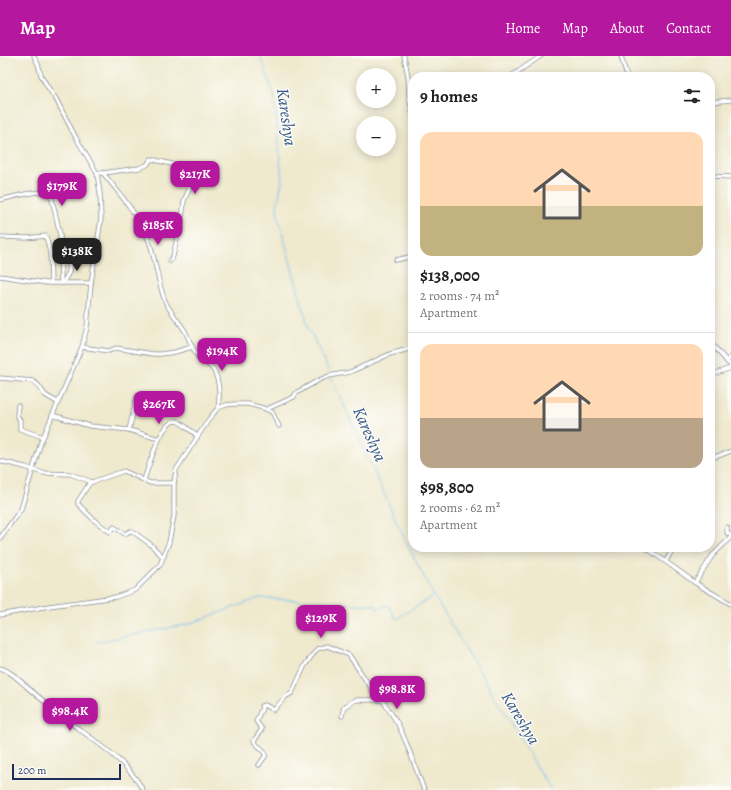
<!DOCTYPE html>
<meta charset="utf-8">
<style>
body{margin:0;font-family:Alegreya,serif;background:#f6f6f6;color:#222;height:100vh;display:flex;flex-direction:column;font-size:15px;white-space:nowrap}
*{box-sizing:border-box;margin:0}
p{font-size:13px;color:#767676}
.icon{flex:none;width:22px;height:22px;fill:none;stroke:currentColor;stroke-width:2;stroke-linecap:round;stroke-linejoin:round}
.map{position:relative;flex:1;overflow:hidden}
.details{position:absolute;left:408px;top:16px;width:307px;height:480px;display:flex;flex-direction:column;background:#fff;border-radius:16px;box-shadow:0 2px 10px #0003}
.details>*{flex:none}
.fabs{position:absolute;left:356px;top:12px;display:grid;gap:8px}
.fabs a{display:grid;place-items:center;width:40px;height:40px;border-radius:50%;background:#fff;box-shadow:0 2px 10px #0003;font-size:20px}
.scale{position:absolute;left:12px;bottom:10px;width:109px;box-sizing:border-box;padding-left:4px;border:2px solid #1b2f5e;border-top:0;font-size:11px;line-height:14px;white-space:nowrap;color:#1b2f5e;-webkit-text-stroke:3px #fdfcf7;paint-order:stroke}
.price{position:absolute;translate:-50% -34px;padding:0 9px;border-radius:8px;background:#b5179e;color:#fff;font-size:13px;line-height:26px;filter:drop-shadow(0 1px 2px #0008)}
.price::after{content:'';position:absolute;left:50%;top:24px;width:12px;height:9px;margin-left:-6px;background:inherit;clip-path:polygon(0 0,100% 0,50% 100%)}
.price.current{background:#222;color:#fff}
ul{padding:0;list-style:none}
li{display:grid;align-content:center;gap:8px;height:212px;padding:0 12px}
li+li{border-top:1px solid #e0e0e0}
li span{display:grid;place-items:center;height:124px;border-radius:12px;color:#555}
li>.icon{margin-inline-start:auto}
span .icon{width:72px;height:72px;fill:#fffc;stroke-width:1}
li b{font-size:17px}
h2{display:flex;justify-content:space-between;align-items:center;height:48px;padding:0 12px;font-size:17px}
header{display:flex;align-items:center;gap:24px;box-sizing:border-box;height:56px;padding:0 20px;background:#b5179e;color:#fff}
header strong{font-size:19px}
nav{display:flex;gap:22px;margin-inline-start:auto;font-size:14px}
.map>svg:first-child{display:block}
.lines{fill:none;stroke-linecap:round;stroke-linejoin:round}
.stream{stroke:#74c0ed;stroke-width:1}
.minor-casing{stroke:#858c96;stroke-width:5}
.minor{stroke:#fff;stroke-width:3.5}
.labels{text-anchor:middle;stroke-width:3;stroke-linejoin:round;paint-order:stroke}
.water-label{font-size:17px;font-style:italic;fill:#365a89;stroke:#fdfcf7}
</style>
<header>
<strong>Map</strong>
<nav><a>Home</a><a>Map</a><a>About</a><a>Contact</a></nav>
</header>
<div class="map">
<svg width="731" height="734" viewBox="0 0 731 734">
<rect width="100%" height="100%" fill="#fdfcf7"/>
<filter id="ink" filterUnits="userSpaceOnUse"><feTurbulence type="fractalNoise" baseFrequency=".025" numOctaves="2"/><feDisplacementMap in="SourceGraphic" scale="8" xChannelSelector="R" yChannelSelector="G"/><feConvolveMatrix kernelMatrix="1 2 1 2 8 2 1 2 1" color-interpolation-filters="sRGB"/></filter>
<filter id="wash" filterUnits="userSpaceOnUse"><feTurbulence type="fractalNoise" baseFrequency=".012" numOctaves="4" result="noise"/><feDisplacementMap in="SourceGraphic" scale="16" xChannelSelector="R" yChannelSelector="G"/><feGaussianBlur stdDeviation="0.9" result="paint"/><feColorMatrix in="noise" values="0 0 0 0 0 0 0 0 0 0 0 0 0 0 0 0 0 1.4 0 .05"/><feComposite in="paint" operator="in"/></filter>
<g filter="url(#wash)">
<rect width="100%" height="100%" fill="#efe9ce"/>
<g class="lines">
<g class="stream">
<polyline points="260,0 274,38 282,126 277,150 278,161 308,270 404,482 434,540 551,734"/>
<polyline points="96,586 189,568 259,542 375,549 377,553 388,549 396,563 434,540"/>
</g>
</g>
</g>
<g filter="url(#ink)">
<g class="lines">
<g class="minor-casing">
<g id="minor">
<polyline points="404,0 408,20 409,41 413,59"/>
<polyline points="621,0 627,21"/>
<polyline points="510,21 541,0"/>
<polyline points="710,46 731,44"/>
<path d="M97 117H103C120 138 139 160 149 185 156 204 158 230 166 247 171 257 179 265 185 275 189 283 192 292 197 299 201 305 207 307 211 311 220 321 220 340 218 352"/>
<polyline points="103,117 139,112 147,109 151,103 180,110 184,114 189,127 190,131 184,145 183,155 173,200 170,205"/>
<polyline points="710,120 731,121"/>
<path d="M0 144C10 142 40 132 48 138 50 139 52 142 52 143L60 178 61 227"/>
<polyline points="0,181 26,182 46,180 50,197 51,227"/>
<polyline points="396,204 413,200"/>
<polyline points="0,220 47,227 91,227"/>
<path d="M64 227C64 222 66 222 68 218 71 214 69 209 68 204"/>
<polyline points="710,286 731,310"/>
<polyline points="82,291 109,295 116,292 153,298 161,298 175,296 192,291"/>
<polyline points="727,306 731,300"/>
<polyline points="710,319 731,312"/>
<polyline points="0,322 33,325 38,329 45,339 57,346"/>
<polyline points="18,349 17,360 20,364 20,373 43,381"/>
<polyline points="267,353 294,341 296,337 319,324 329,320 350,316 390,298 413,292"/>
<polyline points="52,359 90,370 129,374 159,383"/>
<polyline points="129,374 137,340 175,344"/>
<polyline points="710,402 721,399 731,395"/>
<polyline points="0,405 25,411 43,417 70,418 92,426 124,415 150,427 174,427"/>
<path d="M144 424C148 412 161 366 175 365 180 365 182 368 186 371 190 375 194 375 197 381"/>
<polyline points="92,426 89,428 78,445 78,448 94,464 110,476 114,471 125,478 130,475 132,475 150,488 161,499 164,500"/>
<polyline points="0,482 21,453 41,386 82,291 87,271 91,227 101,163 100,137 97,117 76,82 56,43 47,30 41,19 38,8 34,0"/>
<polyline points="645,491 697,528 731,548"/>
<polyline points="666,505 674,491"/>
<polyline points="695,527 712,500 730,482 731,479 727,477 727,471"/>
<polyline points="0,559 49,550 116,541 135,534 160,509 169,486 174,460 174,427 176,414 209,363 218,352 226,349 235,348 248,348 263,352 272,356 279,370"/>
<path d="M0 612C11 615 19 624 27 631 37 640 48 648 58 657 87 681 124 700 143 734"/>
<polyline points="342,660 344,651 355,644 381,644 383,645 398,668 406,686 424,734"/>
<path d="M259 709 266 699C265 693 257 691 254 685L262 673 256 665 262 652 261 650 265 649 274 654 285 641 292 637 305 609 317 593 327 590 349 599 375 638 379 641 381 644"/>
</g>
</g>
<use href="#minor" class="minor"/>
</g>
</g>
<g class="labels">
<g class="water-label">
<text transform="translate(287 61) rotate(82)" y="6">Kareshya</text>
<text transform="translate(370 378) rotate(66)" y="6">Kareshya</text>
<text transform="translate(521 662) rotate(59)" y="6">Kareshya</text>
</g>
</g>
</svg>
<div class="fabs">
<a>+</a>
<a>−</a>
</div>
<div class="scale">200 m</div>
<b class="price" style="left:195px;top:139px">$217K</b>
<b class="price" style="left:62px;top:151px">$179K</b>
<b class="price" style="left:158px;top:190px">$185K</b>
<b class="price current" style="left:77px;top:216px">$138K</b>
<b class="price" style="left:222px;top:316px">$194K</b>
<b class="price" style="left:159px;top:369px">$267K</b>
<b class="price" style="left:321px;top:583px">$129K</b>
<b class="price" style="left:397px;top:654px">$98.8K</b>
<b class="price" style="left:70px;top:676px">$98.4K</b>
<section class="details">
<h2>9 homes<svg class="icon" aria-label="filters" viewBox="0 0 24 24"><path d="M4 7h16M4 17h16"/><circle cx="9" cy="7" r="2"/><circle cx="15" cy="17" r="2"/></svg></h2>
<ul>
<li><span style="background:linear-gradient(#ffd9b3 60%,#c2b280 0)"><svg class="icon" aria-label="home" viewBox="0 0 24 24"><path d="M3 11l9-7 9 7M6 9v11h12V9"/></svg></span><div><b>$138,000</b><p>2 rooms · 74 m²</p><p>Apartment</p></div></li>
<li><span style="background:linear-gradient(#ffd9b3 60%,#b9a48a 0)"><svg class="icon" aria-label="home" viewBox="0 0 24 24"><path d="M3 11l9-7 9 7M6 9v11h12V9"/></svg></span><div><b>$98,800</b><p>2 rooms · 62 m²</p><p>Apartment</p></div></li>
</ul>
</section>
</div>
